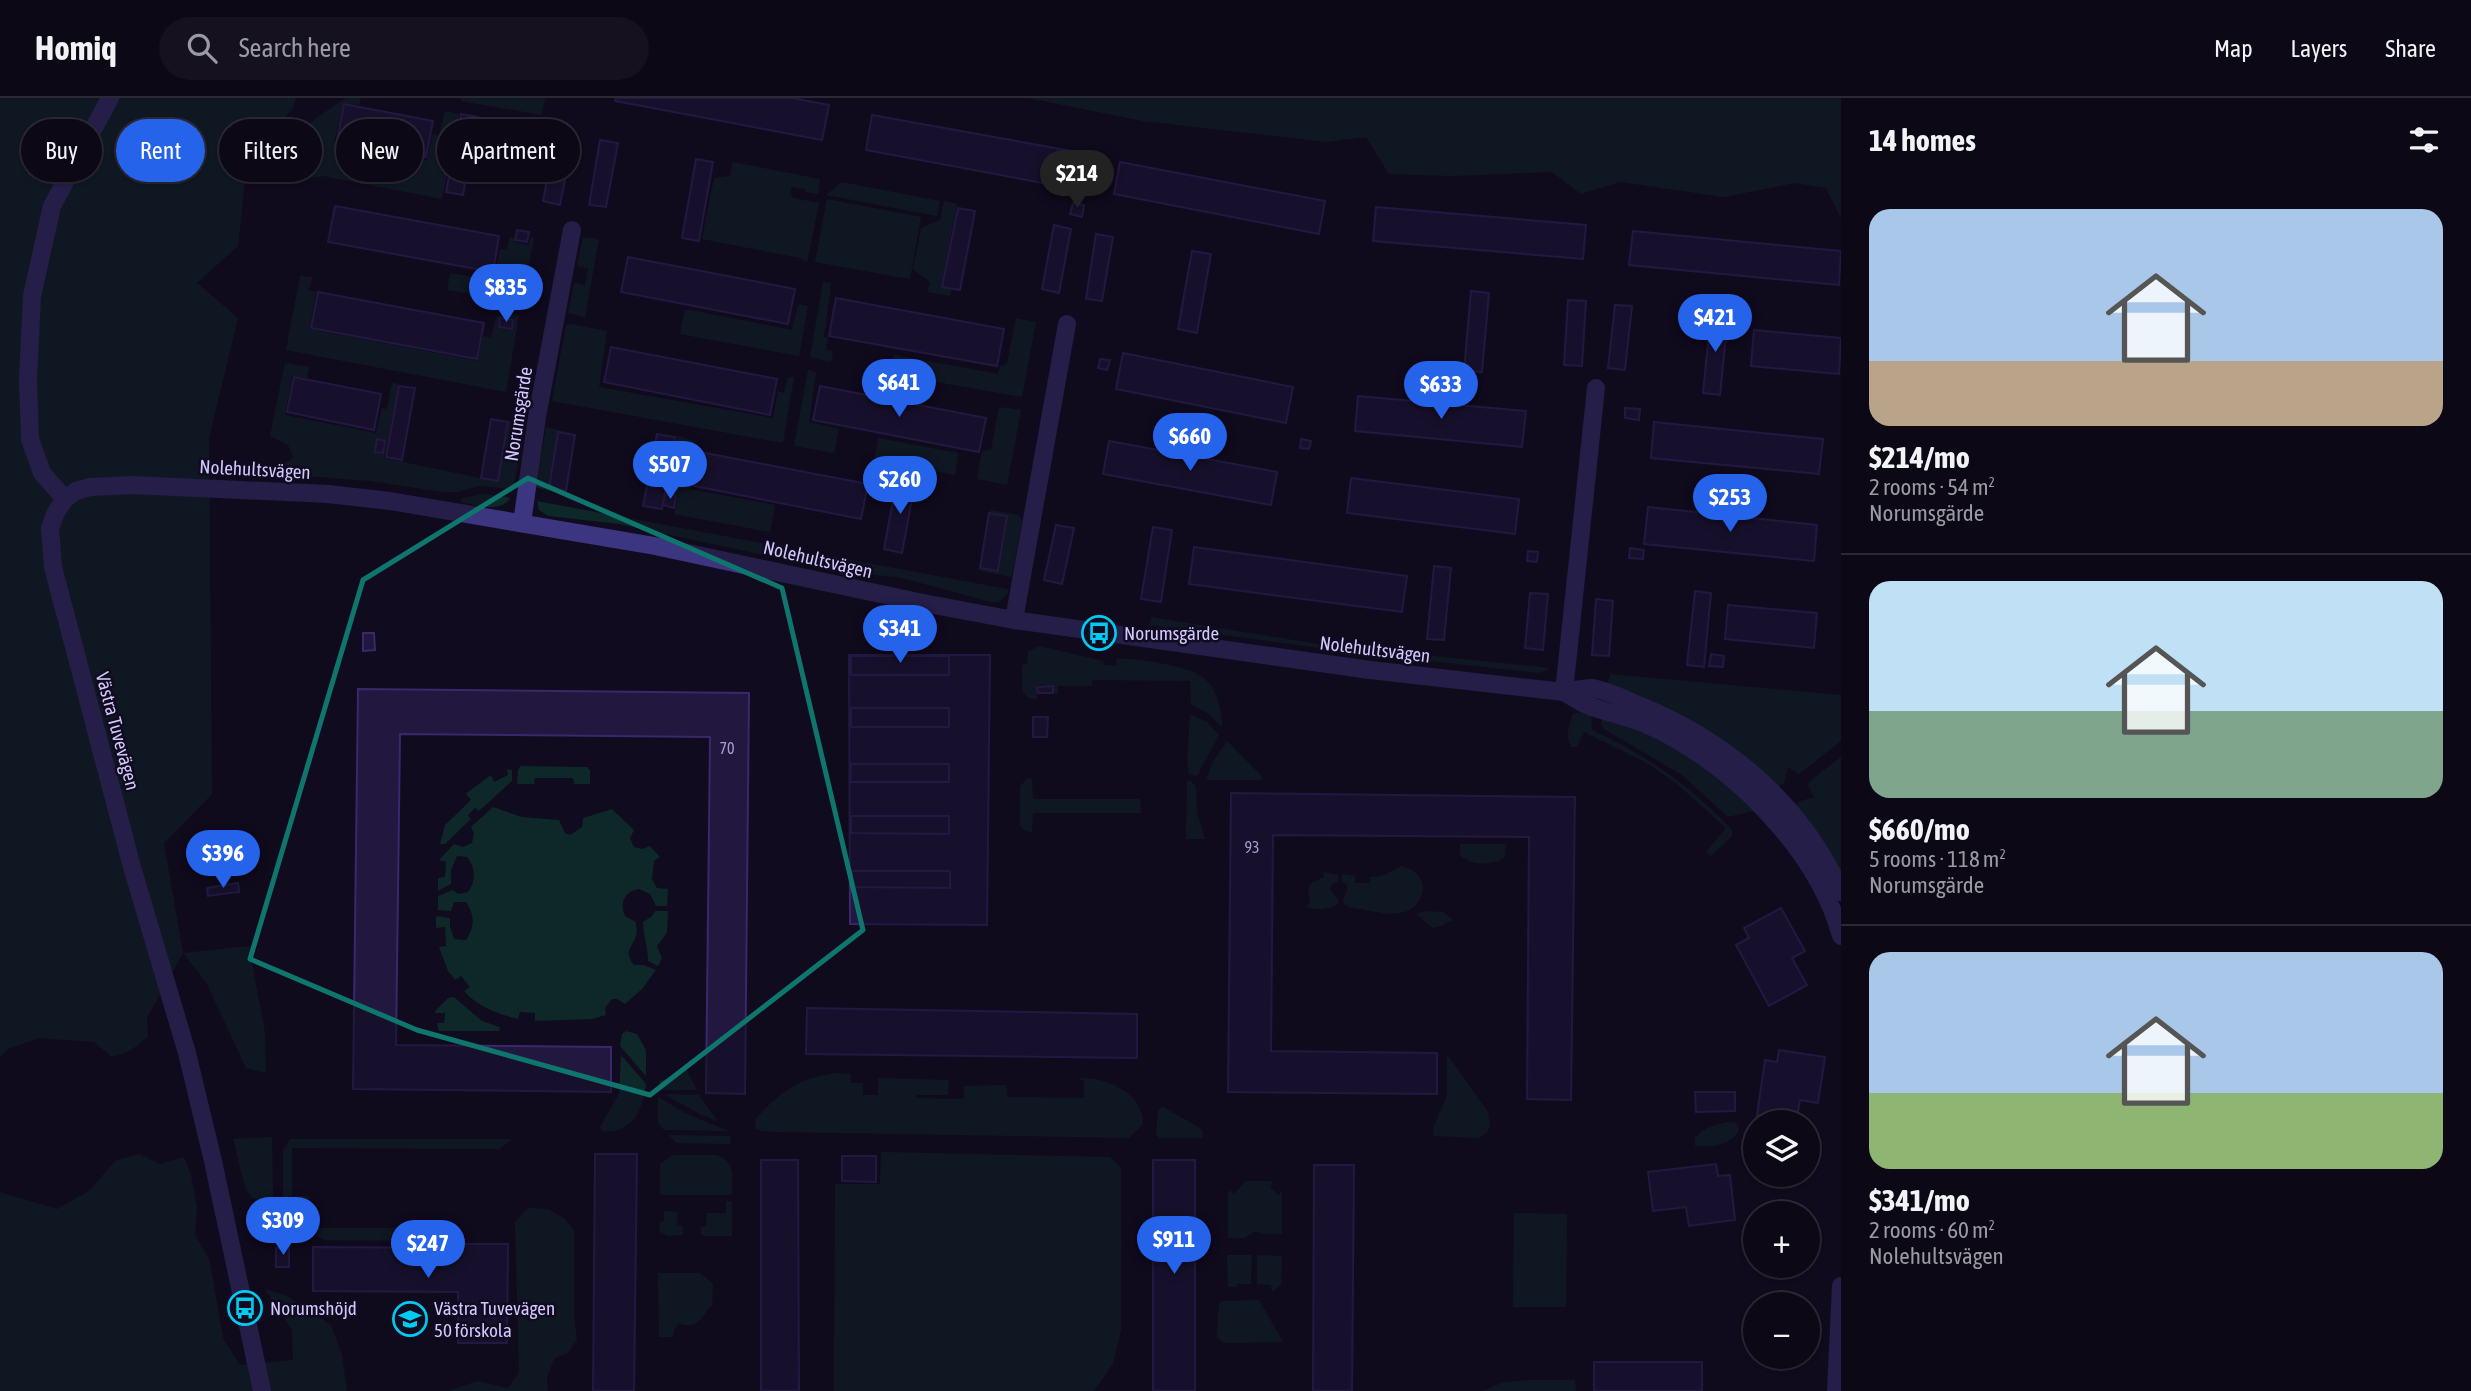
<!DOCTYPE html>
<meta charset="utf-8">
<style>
body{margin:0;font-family:"Asap Condensed",sans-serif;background:#15111f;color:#f1f3f6;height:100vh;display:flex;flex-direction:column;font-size:26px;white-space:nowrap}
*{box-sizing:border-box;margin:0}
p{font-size:23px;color:#9a9aa1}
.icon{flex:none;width:38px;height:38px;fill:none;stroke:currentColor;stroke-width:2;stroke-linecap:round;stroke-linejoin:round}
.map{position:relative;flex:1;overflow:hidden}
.panel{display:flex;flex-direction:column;background:#0c0816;width:630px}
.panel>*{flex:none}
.top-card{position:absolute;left:21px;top:21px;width:665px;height:63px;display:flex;gap:14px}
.controls{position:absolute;left:1743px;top:1012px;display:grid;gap:14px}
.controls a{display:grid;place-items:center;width:77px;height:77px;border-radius:50%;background:#0c0816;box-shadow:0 2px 5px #0004,0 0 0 2px #2c2935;font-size:35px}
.price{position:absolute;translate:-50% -60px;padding:0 16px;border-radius:24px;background:#2563eb;color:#fff;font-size:23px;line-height:46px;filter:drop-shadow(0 2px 4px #0008)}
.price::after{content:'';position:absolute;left:50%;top:42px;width:21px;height:16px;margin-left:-10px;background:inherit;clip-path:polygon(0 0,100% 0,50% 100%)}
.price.current{background:#222;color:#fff}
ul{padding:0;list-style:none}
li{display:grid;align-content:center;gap:14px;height:371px;padding:0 28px}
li+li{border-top:2px solid #2c2935}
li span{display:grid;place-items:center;height:217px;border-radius:21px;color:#555}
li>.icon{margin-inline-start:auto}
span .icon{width:126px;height:126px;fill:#fffc;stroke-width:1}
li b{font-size:30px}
h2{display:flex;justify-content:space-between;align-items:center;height:84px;padding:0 28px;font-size:30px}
.tag{padding:0 24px;border-radius:32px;background:#0c0816;box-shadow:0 2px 5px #0004,0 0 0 2px #2c2935;font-size:24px;line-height:63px}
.tag.current{background:#2563eb;color:#fff}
header{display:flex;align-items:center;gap:42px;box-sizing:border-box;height:98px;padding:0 35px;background:#0c0816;border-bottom:2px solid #2c2935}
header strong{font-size:33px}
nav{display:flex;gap:38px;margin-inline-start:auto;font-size:24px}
.search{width:490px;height:63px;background:#15111f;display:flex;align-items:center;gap:18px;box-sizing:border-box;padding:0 24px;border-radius:38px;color:#9a9aa1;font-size:26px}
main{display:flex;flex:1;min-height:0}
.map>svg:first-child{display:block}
.green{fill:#0e2728}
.building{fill:#21173f;stroke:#3a286c;stroke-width:2}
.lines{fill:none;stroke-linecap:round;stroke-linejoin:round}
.street{stroke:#3c357f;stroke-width:18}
.marked{fill:none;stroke:#0f766e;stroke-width:5;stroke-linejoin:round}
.labels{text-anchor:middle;stroke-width:5;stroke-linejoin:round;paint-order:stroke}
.number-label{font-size:16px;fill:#a69ccf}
.street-label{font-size:19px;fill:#d2c8ff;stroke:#100b1e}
.poi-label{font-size:19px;fill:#d2c8ff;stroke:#100b1e;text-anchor:start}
</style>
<header>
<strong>Homiq</strong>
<div class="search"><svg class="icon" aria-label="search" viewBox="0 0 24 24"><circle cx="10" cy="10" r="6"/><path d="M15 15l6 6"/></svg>Search here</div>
<nav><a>Map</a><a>Layers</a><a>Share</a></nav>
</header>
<main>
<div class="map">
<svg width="1841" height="1293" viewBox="0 0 1841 1293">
<rect width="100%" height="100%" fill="#100b1e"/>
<g class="green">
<polygon points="0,0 296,0 293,10 247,62 238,148 197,185 238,220 209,340 212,696 164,745 183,855 249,848 265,935 266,975 246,970 206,884 183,855 147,920 148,939 130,953 112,959 94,944 38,940 8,951 0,959"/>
<polygon points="346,0 361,0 359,7 343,5 334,45 427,62 433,36 439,37 445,13 459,16 442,101 323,78 306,81 278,52 319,18"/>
<polygon points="462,0 545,0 542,17 461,3"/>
<polygon points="1028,0 1841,0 1841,120 1826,90 1795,85 1724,99 1620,84 1581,96 1552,74 1452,78 1389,76 1366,39 1327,44 1143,23"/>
<polygon points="733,64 820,81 818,96 805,94 805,91 792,89 790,94 793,100 819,105 807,164 800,160 702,141 714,80 730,78"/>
<polygon points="842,84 940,103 937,118 826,97"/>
<polygon points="827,101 921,119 910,181 815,164"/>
<polygon points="944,103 957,106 941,189 952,192 950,198 927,194 930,184 913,171 921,130 940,122"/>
<polygon points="510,139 514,140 514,144 529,147 531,139 534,140 521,205 447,192 450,175 494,182 500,151 507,152"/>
<polygon points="583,139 599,141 585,219 568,215 574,185 585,187 588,170 577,168"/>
<polygon points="300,178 313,179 308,192 316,194 309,231 478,263 483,238 491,240 496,219 504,215 519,217 506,294 286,252"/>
<polygon points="823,184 831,185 824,239 828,240 826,252 833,253 831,264 810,259"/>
<polygon points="798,206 808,208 799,258 680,236 685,211 792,232"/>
<polygon points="1016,220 1036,224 1022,299 891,276 894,257 998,276 1000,268 1007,266"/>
<polygon points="571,226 607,233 599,289 773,320 778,293 784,295 788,279 794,279 783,345 552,303 566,227"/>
<polygon points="285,265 309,269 307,280 292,278 285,317 376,335 382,310 387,311 392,285 399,286 384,360 499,384 509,323 520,324 524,328 524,335 513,391 478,388 458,394 443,394 370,383 269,375 292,361 293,357 288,347 270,338"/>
<polygon points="808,272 816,274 809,324 839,331 834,355 794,348"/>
<polygon points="999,309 1021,312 1007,387 977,381 982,353 991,352"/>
<polygon points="546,329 575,336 557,333 548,390 565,394 564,396 536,389"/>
<polygon points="677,337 694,343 690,365 695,366 690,391 775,407 770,434 674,416 678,398 666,394"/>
<polygon points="878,340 958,355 955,377 874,362"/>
<path d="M483 396 508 399 510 401C498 415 477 407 461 404L463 400Z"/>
<polygon points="537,403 1007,491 1009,493 1000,504 991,504 902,480 829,471 619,426 548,418 539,412"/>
<polygon points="991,412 1019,417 1022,423 1012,479 980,473 980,471 999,474 1008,418 990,414"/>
<polygon points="1151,519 1318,546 1550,570 1539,575 1356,555 1150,527"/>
<path d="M1039 548 1103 563 1104 567 1116 568 1117 560C1140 562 1191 566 1207 583 1217 593 1222 614 1222 629L1208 615 1191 607 1190 583 1092 582V588H1058V595H1054L1053 587H1037V601L1028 600 1022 592V567L1027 566 1028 554Z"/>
<polygon points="1610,576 1841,597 1841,643 1799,676 1788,669 1784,685 1777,689 1607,588"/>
<path d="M1579 614 1591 618 1592 632C1648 658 1689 687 1732 732V738L1711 758 1706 754 1726 730 1676 685 1647 665 1584 634 1577 649H1571C1565 638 1569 627 1573 616Z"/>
<polygon points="1190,616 1207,624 1219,637 1197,678 1189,676 1187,663"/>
<polygon points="1602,620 1633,627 1687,655 1757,712 1728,719 1682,677 1604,631 1601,625"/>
<polygon points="1227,643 1262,678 1262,682 1206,682 1213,664"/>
<polygon points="1841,659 1841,777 1795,708 1798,704 1814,699 1808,687 1810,683"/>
<polygon points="521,668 587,669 590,672 590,686 574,686 573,680 535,680 534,686 517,686 518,672"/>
<polygon points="507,671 512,672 512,683 479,713 475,710 468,717 471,721 445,746 440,746 445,727 471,702 466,696 468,694 491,677 494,684 508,677"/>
<path d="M1028 680 1032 681 1033 701H1140L1141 715H1033L1032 734C1027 734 1022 732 1020 726V688Z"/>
<polygon points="1187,683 1191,683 1196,689 1197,714 1205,741 1186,741"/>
<path d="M493 709 522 719 559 722 565 735 570 737 582 729 583 720 612 711 634 732 630 740 634 749 642 751 650 748 660 759 654 763 652 781 657 790 668 791 667 808H656L650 796 639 791C625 793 619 805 625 818L636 824C636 829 638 833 636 838 632 851 623 852 634 867H644L656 872 643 890 625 906 617 901H612L605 910 606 917 592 921 535 923V915L520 914 518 921C498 916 478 909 464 893L470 889 461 878 455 882 448 873 439 849 446 848 445 829 436 830V818L450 820V829L454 841 466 842C475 828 475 818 466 804H454L451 813 438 812V798L453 792 458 796 468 794C476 783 476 770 467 759L457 758 451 772V786L438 793V780L445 779 446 764 439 762 454 746 463 749 472 745 474 735 471 729Z"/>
<path d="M1460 746H1506L1505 759C1494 768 1470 768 1460 757Z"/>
<path d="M1401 768C1430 774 1429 806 1404 814 1391 818 1377 814 1365 812 1357 810 1351 811 1344 806L1343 801 1348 791 1346 786 1342 784V776L1355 778V785H1370V779L1382 778Z"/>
<path d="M1323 774 1338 777 1339 783 1332 786 1330 792 1338 801V806C1329 811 1313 814 1305 807L1310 806 1308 790 1313 784 1324 779Z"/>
<path d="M655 813H668L667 835 657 848 662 860 658 868 648 863C648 848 643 838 643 824L652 818Z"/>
<polygon points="1425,813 1443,814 1453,822 1441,828 1432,830 1417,816"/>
<polygon points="454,899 482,923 500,929 499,933 439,933 437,925 444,925 445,915 435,915 435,913 448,900"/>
<polygon points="626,933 637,936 646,952 646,978 620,948 622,936"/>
<polygon points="1447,956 1488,1014 1490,1028 1487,1035 1478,1040 1434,1038 1433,1031 1447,997"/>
<path d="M621 957 646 986C643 1011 632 1037 602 1033L600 1029 619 996Z"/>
<polygon points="685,969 697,992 659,992 660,983 676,979"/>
<path d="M837 975 851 976V985H863V997H878V980L949 982 948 997H916L915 1000 964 1001V988L1006 987 1007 999 1084 1000V983L1080 982V980C1107 979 1144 996 1143 1026L1129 1040 778 1034 761 1033 756 1031 755 1022 758 1018C783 992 800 980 837 975Z"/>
<polygon points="664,996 699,997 717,1023 700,1016"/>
<polygon points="658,999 687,1016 728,1033 664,1032 658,1025"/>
<polygon points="1163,1009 1200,1030 1203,1035 1202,1040 1159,1040 1156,1036 1158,1012"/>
<path d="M1729 1024 1736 1025 1739 1031C1733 1047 1711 1050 1695 1048V1040C1704 1030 1715 1026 1729 1024Z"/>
<polygon points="669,1037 731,1038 730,1046 676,1045"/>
<path d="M272 1039 273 1101C268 1102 260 1103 255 1101 243 1098 238 1054 233 1041Z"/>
<polygon points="290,1041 512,1041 499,1051 292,1050 292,1098 309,1098 309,1106 283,1105 283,1052"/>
<polygon points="881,1054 1110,1059 1121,1070 1121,1232 1113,1266 1094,1293 834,1293 835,1086 880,1086"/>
<polygon points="139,1056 160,1066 184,1059 191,1077 197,1109 195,1136 210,1164 223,1240 240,1267 293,1262 292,1232 265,1191 287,1198 331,1227 342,1257 347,1293 0,1293 0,1092 2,1095 57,1111 89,1093 115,1063"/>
<path d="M673 1057H717C736 1064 732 1080 732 1097H660V1066Z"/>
<polygon points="1246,1083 1270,1083 1273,1085 1270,1089 1278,1097 1282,1093 1282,1136 1264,1136 1255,1133 1245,1140 1228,1140 1228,1095 1230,1092 1234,1096"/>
<polygon points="726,1103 732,1103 732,1138 704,1138 701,1136 701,1129 706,1128 707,1115 726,1115"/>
<polygon points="528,1110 548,1111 565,1121 574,1132 574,1217 577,1242 568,1255 555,1260 547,1278 548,1293 449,1293 477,1283 508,1290 519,1275 515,1124"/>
<polygon points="664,1113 678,1114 677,1127 683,1128 683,1137 668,1138 660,1134 659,1124 664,1123"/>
<polygon points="1514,1115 1567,1116 1566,1209 1513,1209"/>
<polygon points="316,1130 449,1130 450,1143 325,1142 317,1138"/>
<polygon points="1227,1157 1252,1157 1251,1186 1238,1186 1237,1189 1228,1189"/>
<polygon points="1257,1157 1282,1158 1281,1187 1272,1194 1271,1187 1257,1186"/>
<path d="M658 1175H700L713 1186 712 1208C704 1213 701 1227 690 1227 686 1228 682 1226 678 1226L674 1232 673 1239H659Z"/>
<polygon points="1259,1202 1283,1244 1225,1245 1217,1240 1219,1205 1224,1203"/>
<polygon points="1530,1282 1575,1282 1576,1293 1483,1293 1504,1284"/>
</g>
<g class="building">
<polygon points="616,0 792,0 829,7 822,42 615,3"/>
<polygon points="344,6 433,23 426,59 337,42"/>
<polygon points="461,16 478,19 463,97 446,94"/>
<polygon points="872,17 1077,54 1070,90 866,52"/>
<polygon points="556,34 574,37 560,107 543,103"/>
<polygon points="600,42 618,45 606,109 589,107"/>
<polygon points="696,61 713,64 699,143 682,140"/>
<polygon points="1120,64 1325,103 1319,136 1114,96"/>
<polygon points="1073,105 1084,107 1082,119 1070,116"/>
<polygon points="335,108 499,138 493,174 328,144"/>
<polygon points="1376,109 1586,127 1583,161 1373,143"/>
<polygon points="958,110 975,113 960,192 942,189"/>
<polygon points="1054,127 1071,131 1059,195 1042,191"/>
<polygon points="517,132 529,134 527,144 515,142"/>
<polygon points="1633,133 1841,153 1839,187 1629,167"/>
<polygon points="1096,136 1113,139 1102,203 1086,201"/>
<polygon points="1192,153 1211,156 1197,235 1178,231"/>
<polygon points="628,159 795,191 788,226 621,194"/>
<polygon points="1471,193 1489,195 1482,274 1464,273"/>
<polygon points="318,194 484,225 477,261 311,230"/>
<polygon points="836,200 1004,231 997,268 829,238"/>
<polygon points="1568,202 1586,203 1582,268 1564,267"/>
<polygon points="1615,207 1632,208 1625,272 1608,270"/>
<polygon points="1711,216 1728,218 1720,297 1703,295"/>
<polygon points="500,220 513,222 512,231 499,229"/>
<polygon points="1754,232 1841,240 1839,276 1751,268"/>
<polygon points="611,249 777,281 770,317 604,284"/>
<polygon points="1123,255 1293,289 1286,325 1116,291"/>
<polygon points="1100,261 1110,262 1107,272 1098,270"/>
<polygon points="294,279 381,296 374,332 287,314"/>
<polygon points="399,288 415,290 402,362 386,359"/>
<polygon points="820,288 986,320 979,354 813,322"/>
<polygon points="1358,298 1526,313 1522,349 1355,333"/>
<polygon points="1625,310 1640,311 1639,322 1625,320"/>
<polygon points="491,321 508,324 498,383 481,380"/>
<polygon points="1654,324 1823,341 1819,376 1651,360"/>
<polygon points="558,334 575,337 566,393 549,390"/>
<polygon points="657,336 675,339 662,411 643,408"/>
<polygon points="377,341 385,343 383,355 375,354"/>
<polygon points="1301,341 1311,343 1309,351 1300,350"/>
<polygon points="1109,343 1277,374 1271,407 1103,376"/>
<polygon points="700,354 868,386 861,421 694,388"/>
<polygon points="1351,380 1519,401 1515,436 1347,415"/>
<polygon points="897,381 915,385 902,455 884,451"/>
<polygon points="665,396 676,398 674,410 663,407"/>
<polygon points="1648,409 1817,427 1814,463 1644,446"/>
<polygon points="989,415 1007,418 998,473 980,470"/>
<polygon points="1056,427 1074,430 1062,486 1044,482"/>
<polygon points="1153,429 1172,432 1161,504 1141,501"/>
<polygon points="1194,449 1407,478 1402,514 1189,486"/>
<polygon points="1630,450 1644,452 1643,461 1629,460"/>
<polygon points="1528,453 1538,454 1537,464 1527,463"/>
<polygon points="1434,468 1451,470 1444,542 1427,541"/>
<polygon points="1695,493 1711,495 1704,569 1687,567"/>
<polygon points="1530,495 1548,496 1543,552 1525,550"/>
<polygon points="1596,501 1613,503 1609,558 1592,557"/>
<polygon points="1728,507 1817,515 1814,550 1725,541"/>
<polygon points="363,535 374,535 375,552 363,553"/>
<polygon points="1711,556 1724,558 1723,569 1709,568"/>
<polygon points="849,557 990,557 987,827 850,826"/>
<rect x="851" y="558" width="98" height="19"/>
<polygon points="1053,588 1053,595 1038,595 1037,589"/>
<polygon points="358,591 749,595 745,996 706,995 710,639 400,636 396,947 611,949 611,994 353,991"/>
<rect x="851" y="610" width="98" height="19"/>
<polygon points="1033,619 1048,619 1047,639 1033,639"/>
<polygon points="851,666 949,666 949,684 850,684"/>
<polygon points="1231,695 1575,699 1571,1002 1527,1001 1529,739 1273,737 1271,953 1437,955 1437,996 1228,994"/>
<polygon points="851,718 949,718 949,736 851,735"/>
<polygon points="852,773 950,773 950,790 852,789"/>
<polygon points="238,785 239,794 208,798 207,790"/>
<polygon points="1781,810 1805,853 1792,860 1807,887 1769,908 1736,847 1749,840 1744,830"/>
<polygon points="807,910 1137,916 1137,960 806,956"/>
<polygon points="1779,952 1825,959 1818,1005 1800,1002 1796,1024 1756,1024 1765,962 1777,964"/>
<polygon points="1695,994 1735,994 1735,1013 1696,1014"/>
<polygon points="595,1056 637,1056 634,1293 593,1293"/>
<polygon points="842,1058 876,1058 876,1084 842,1083"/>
<polygon points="761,1062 798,1062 799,1293 761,1293"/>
<rect x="1153" y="1062" width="42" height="231"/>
<polygon points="1716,1066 1718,1078 1730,1077 1735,1122 1689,1128 1686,1109 1653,1113 1648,1074"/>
<polygon points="1314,1067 1354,1067 1352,1293 1313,1293"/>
<polygon points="459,1146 508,1146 507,1245 458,1245 458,1194 313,1193 313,1149 459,1150"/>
<polygon points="289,1149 289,1169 276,1169 276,1150"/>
<rect x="1594" y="1264" width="108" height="29"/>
</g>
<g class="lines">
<g class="street">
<polyline points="65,401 42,375 30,341 28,281 32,198 52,108 110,0"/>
<polyline points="522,425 537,319 572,132"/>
<polyline points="1014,522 1067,226"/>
<path d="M1564 594C1571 598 1579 604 1587 607 1607 615 1628 618 1648 627 1729 663 1817 750 1841 838"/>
<polyline points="1564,594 1596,290"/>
<path d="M262 1293 213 1063 187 955 132 769 53 469 50 430 56 414 65 401 76 393 90 389 132 387 328 396 390 403 655 448 923 505 1014 522 1370 572 1564 594C1572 593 1582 590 1591 590 1607 592 1626 602 1641 608 1727 643 1803 707 1841 794"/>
<polyline points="1836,1293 1841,1188"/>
</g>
</g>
<path d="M0 0H1841V1293H0ZM528 380 782 490 863 832 650 997 417 932 250 861 363 482Z" fill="#100b1e" fill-opacity=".55" fill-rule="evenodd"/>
<path class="marked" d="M528 380 782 490 863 832 650 997 417 932 250 861 363 482Z"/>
<defs>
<g id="bus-ring" transform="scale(1.75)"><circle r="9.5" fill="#100b1e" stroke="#00ccf3" stroke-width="1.5"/><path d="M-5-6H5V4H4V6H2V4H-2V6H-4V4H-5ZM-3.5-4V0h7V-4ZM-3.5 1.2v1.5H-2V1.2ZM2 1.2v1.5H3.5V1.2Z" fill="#00ccf3"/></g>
<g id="school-ring" transform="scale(1.75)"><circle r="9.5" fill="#100b1e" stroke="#00ccf3" stroke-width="1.5"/><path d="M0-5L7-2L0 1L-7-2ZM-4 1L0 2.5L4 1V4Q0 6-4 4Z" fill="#00ccf3"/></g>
</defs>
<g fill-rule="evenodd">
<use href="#bus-ring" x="1099" y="535"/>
<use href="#bus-ring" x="245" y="1210"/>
<use href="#school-ring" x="410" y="1221"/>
</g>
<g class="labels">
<g class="number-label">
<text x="727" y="656">70</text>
<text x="1252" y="755">93</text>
</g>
<g class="street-label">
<text transform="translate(518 316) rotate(-81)" y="7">Norumsgärde</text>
<text transform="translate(255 371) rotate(3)" y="7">Nolehultsvägen</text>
<text transform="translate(818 461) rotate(13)" y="7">Nolehultsvägen</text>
<text transform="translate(1375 551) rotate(7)" y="7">Nolehultsvägen</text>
<text transform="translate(118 633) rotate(75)" y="7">Västra Tuvevägen</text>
</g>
<g class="poi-label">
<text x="1124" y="542">Norumsgärde</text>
<text x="270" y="1217">Norumshöjd</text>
<text x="434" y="1217">Västra Tuvevägen<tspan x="434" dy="22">50 förskola</tspan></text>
</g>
</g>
</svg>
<div class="controls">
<a><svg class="icon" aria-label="layers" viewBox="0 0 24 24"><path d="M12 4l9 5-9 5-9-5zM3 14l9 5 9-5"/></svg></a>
<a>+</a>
<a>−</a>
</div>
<b class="price current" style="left:1077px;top:112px">$214</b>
<b class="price" style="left:506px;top:226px">$835</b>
<b class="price" style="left:1715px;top:256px">$421</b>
<b class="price" style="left:899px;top:321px">$641</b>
<b class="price" style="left:1441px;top:323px">$633</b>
<b class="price" style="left:1190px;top:375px">$660</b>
<b class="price" style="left:670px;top:403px">$507</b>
<b class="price" style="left:900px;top:418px">$260</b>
<b class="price" style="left:1730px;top:436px">$253</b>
<b class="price" style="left:900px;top:567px">$341</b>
<b class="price" style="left:223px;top:792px">$396</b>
<b class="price" style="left:283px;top:1159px">$309</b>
<b class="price" style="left:1174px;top:1178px">$911</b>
<b class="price" style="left:428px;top:1182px">$247</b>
<div class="top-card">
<a class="tag">Buy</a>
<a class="tag current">Rent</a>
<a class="tag">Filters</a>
<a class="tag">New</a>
<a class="tag">Apartment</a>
</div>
</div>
<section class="panel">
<h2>14 homes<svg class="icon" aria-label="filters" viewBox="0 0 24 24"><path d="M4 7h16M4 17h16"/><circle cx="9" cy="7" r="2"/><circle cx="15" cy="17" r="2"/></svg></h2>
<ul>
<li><span style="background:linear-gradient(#a9c7e8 70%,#b9a48a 0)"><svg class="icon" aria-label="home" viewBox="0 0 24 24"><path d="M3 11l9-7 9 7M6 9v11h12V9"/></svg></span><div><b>$214/mo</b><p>2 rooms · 54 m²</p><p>Norumsgärde</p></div></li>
<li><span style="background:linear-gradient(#bfe0f5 60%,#7fa58c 0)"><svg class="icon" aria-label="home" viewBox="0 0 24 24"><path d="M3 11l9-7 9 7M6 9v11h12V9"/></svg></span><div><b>$660/mo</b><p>5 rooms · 118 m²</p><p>Norumsgärde</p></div></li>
<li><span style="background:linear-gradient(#a9c7e8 65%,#8fb573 0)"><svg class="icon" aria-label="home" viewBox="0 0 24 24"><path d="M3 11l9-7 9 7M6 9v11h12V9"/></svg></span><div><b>$341/mo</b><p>2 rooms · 60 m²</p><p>Nolehultsvägen</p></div></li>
</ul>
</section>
</main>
